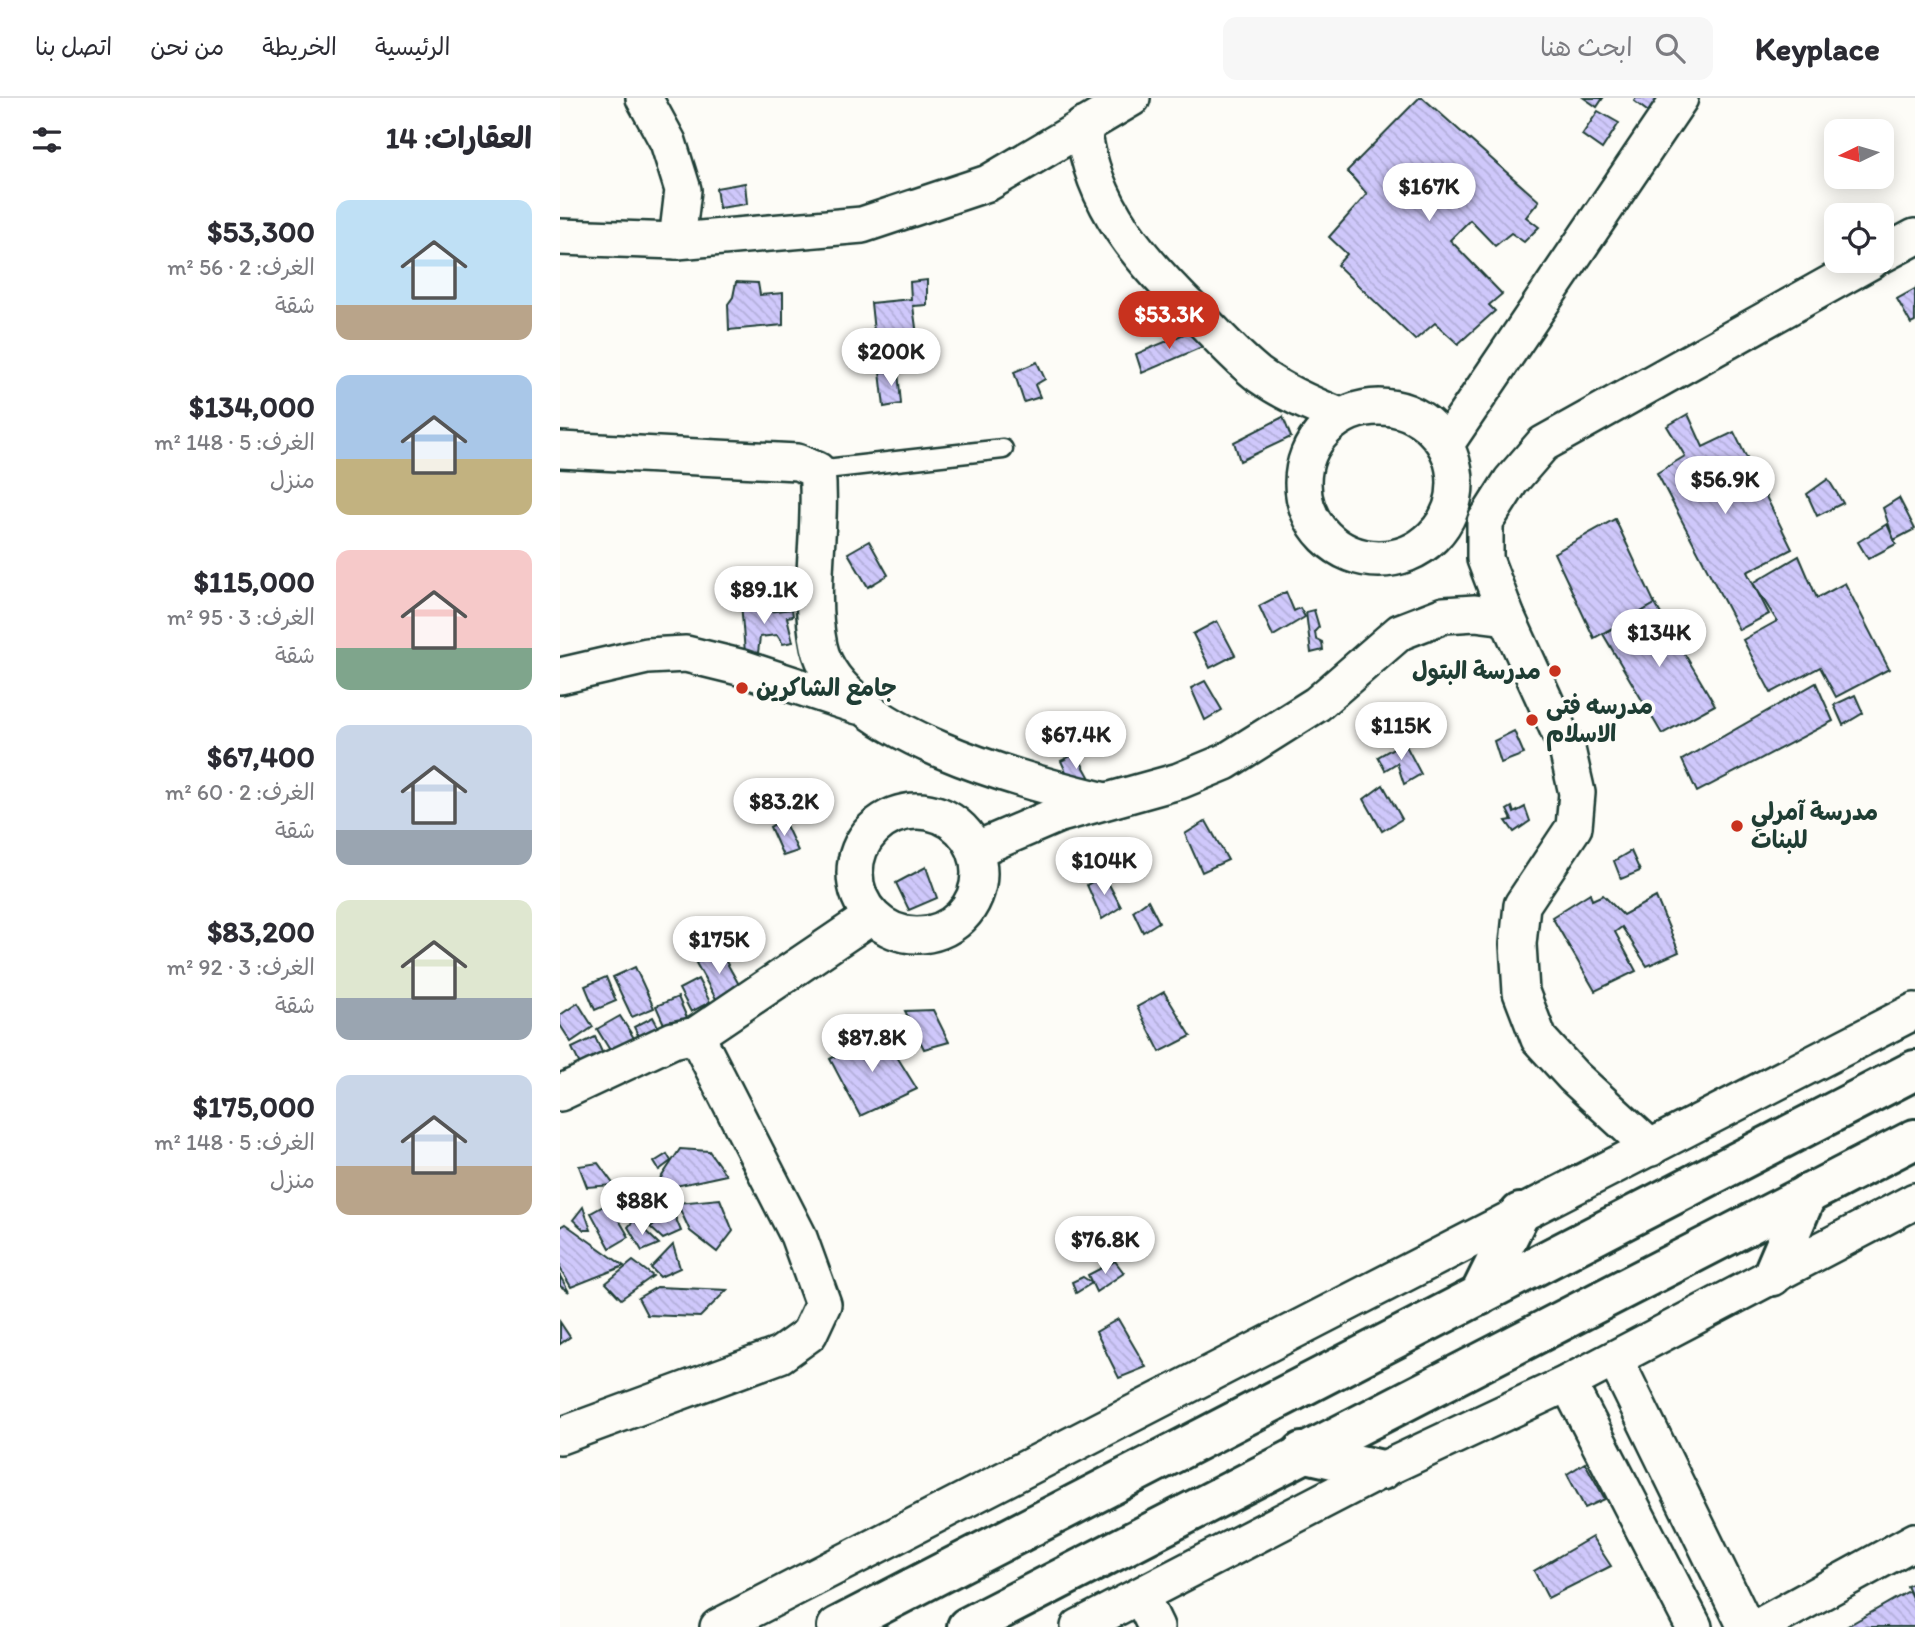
<!DOCTYPE html>
<html lang="ar">
<meta charset="utf-8">
<style>
body{margin:0;font-family:Itim,"Playpen Sans Arabic",sans-serif;background:#f7f7f7;color:#2b2b33;direction:rtl;height:100vh;display:flex;flex-direction:column;font-size:26px;white-space:nowrap}
*{box-sizing:border-box;margin:0}
p{font-size:23px;color:#7c7c81}
.icon{flex:none;width:38px;height:38px;fill:none;stroke:currentColor;stroke-width:2;stroke-linecap:round;stroke-linejoin:round}
.map{position:relative;flex:1;overflow:hidden;direction:ltr}
.sheet{display:flex;flex-direction:column;background:#fff;width:560px}
.sheet>*{flex:none}
.needle{width:46px;rotate:265deg}
.buttons{position:absolute;left:1264px;top:21px;display:grid;gap:14px}
.buttons a{display:grid;place-items:center;width:70px;height:70px;border-radius:14px;background:#fff;box-shadow:0 4px 18px #0003;font-size:35px}
.price{position:absolute;translate:-50% -60px;padding:0 16px;border-radius:24px;background:#fff;color:#222;font-size:23px;line-height:46px;filter:drop-shadow(0 2px 4px #0008)}
.price::after{content:'';position:absolute;left:50%;top:42px;width:21px;height:16px;margin-left:-10px;background:inherit;clip-path:polygon(0 0,100% 0,50% 100%)}
.price.current{background:#c8321e;color:#fff}
ul{padding:0;list-style:none}
li{display:flex;align-items:center;gap:21px;height:175px;padding:0 28px}
li span{display:grid;place-items:center;flex:none;width:196px;height:140px;border-radius:14px;color:#555}
li>.icon{margin-inline-start:auto}
span .icon{width:84px;height:84px;fill:#fffc;stroke-width:1}
li b{font-size:30px}
h2{display:flex;justify-content:space-between;align-items:center;height:84px;padding:0 28px;font-size:30px}
header{display:flex;align-items:center;gap:42px;box-sizing:border-box;height:98px;padding:0 35px;background:#fff;border-bottom:2px solid #e1e1e2}
header strong{font-size:33px}
nav{display:flex;gap:38px;margin-inline-start:auto;font-size:24px}
.search{width:490px;height:63px;background:#f7f7f7;display:flex;align-items:center;gap:18px;box-sizing:border-box;padding:0 24px;border-radius:14px;color:#7c7c81;font-size:26px}
main{display:flex;flex:1;min-height:0}
.map>svg:first-child{display:block}
.building{fill:url(#building-back-hatch);stroke:#1f3d34;stroke-width:2}
.lines{fill:none;stroke-linecap:round;stroke-linejoin:round}
.lane-casing{stroke:#1f3d34;stroke-width:23}
.street-casing{stroke:#1f3d34;stroke-width:40}
.secondary-casing{stroke:#1f3d34;stroke-width:44}
.lane{stroke:#fdfcf7;stroke-width:18}
.street{stroke:#fdfcf7;stroke-width:35}
.secondary{stroke:#fdfcf7;stroke-width:38}
.poi-dot{fill:#c8321e;stroke:#fdfcf7;stroke-width:2.5}
.labels{text-anchor:middle;stroke-width:7;stroke-linejoin:round;paint-order:stroke}
.poi-label{font-size:24px;font-weight:bold;fill:#1f3d34;stroke:#fdfcf7;text-anchor:start}
</style>
<header>
<strong>Keyplace</strong>
<div class="search"><svg class="icon" aria-label="search" viewBox="0 0 24 24"><circle cx="10" cy="10" r="6"/><path d="M15 15l6 6"/></svg>ابحث هنا</div>
<nav><a>الرئيسية</a><a>الخريطة</a><a>من نحن</a><a>اتصل بنا</a></nav>
</header>
<main>
<div class="map">
<svg width="1355" height="1529" viewBox="0 0 1355 1529">
<defs>
<pattern id="building-back-hatch" width="6" height="6" patternUnits="userSpaceOnUse" patternTransform="scale(1.75)"><rect width="6" height="6" fill="#cfc8fb"/><path d="M-1 5l2 2M0 0l6 6M5-1l2 2" fill="none" stroke="#b1add8"/></pattern>
</defs>
<rect width="100%" height="100%" fill="#fdfcf7"/>
<filter id="ink" filterUnits="userSpaceOnUse"><feTurbulence type="fractalNoise" baseFrequency=".0143" numOctaves="2"/><feDisplacementMap in="SourceGraphic" scale="14" xChannelSelector="R" yChannelSelector="G"/><feConvolveMatrix kernelMatrix="1 2 1 2 8 2 1 2 1" color-interpolation-filters="sRGB"/></filter>
<g filter="url(#ink)">
<g class="building">
<polygon points="859,0 863,0 979,103 966,119 979,129 964,144 951,135 935,148 910,122 890,142 942,196 929,207 935,213 898,246 875,225 855,242 777,167 787,156 769,139 807,96 787,73"/>
<polygon points="1024,0 1043,0 1037,9"/>
<polygon points="1076,0 1103,0 1091,16 1074,3"/>
<polygon points="1038,13 1059,25 1042,51 1022,37"/>
<polygon points="185,85 187,106 159,110 156,90"/>
<polygon points="1284,110 1294,117 1280,117"/>
<polygon points="367,182 367,207 353,208 357,237 315,243 311,205 351,201 350,184"/>
<polygon points="176,184 198,185 200,197 223,195 223,227 169,232 168,206 173,199"/>
<polygon points="1355,191 1355,224 1351,226 1337,201"/>
<polygon points="636,231 642,249 582,275 576,256"/>
<polygon points="477,264 485,281 475,287 480,299 464,304 454,274"/>
<polygon points="338,273 341,306 324,309 320,274"/>
<polygon points="1128,316 1143,349 1174,334 1232,451 1187,474 1209,516 1179,532 1097,375 1125,358 1107,328"/>
<polygon points="723,319 731,339 680,363 674,344"/>
<polygon points="1268,381 1283,405 1257,418 1247,396"/>
<polygon points="1339,400 1355,431 1334,442 1323,410"/>
<polygon points="1055,421 1095,506 1034,540 994,455"/>
<polygon points="1327,426 1336,446 1308,461 1298,444"/>
<polygon points="309,443 328,477 308,489 288,455"/>
<polygon points="1239,458 1257,500 1285,485 1329,571 1276,599 1260,569 1211,595 1183,542 1217,523 1193,485"/>
<polygon points="726,494 734,513 740,510 745,519 713,538 699,508"/>
<polygon points="181,504 197,504 200,515 232,511 233,518 227,519 233,544 223,546 217,537 200,539 198,555 185,555"/>
<polygon points="1095,506 1155,607 1102,636 1043,536"/>
<polygon points="754,512 759,529 755,533 756,541 762,544 763,552 751,555 746,514"/>
<polygon points="657,523 675,557 650,570 633,536"/>
<polygon points="645,583 662,612 645,622 631,590"/>
<polygon points="1256,585 1273,623 1137,694 1122,662"/>
<polygon points="1295,597 1303,615 1283,627 1274,607"/>
<polygon points="954,633 964,656 941,665 934,643"/>
<polygon points="844,644 861,676 844,686 837,665 825,672 818,659"/>
<polygon points="516,655 531,682 514,691 501,663"/>
<polygon points="823,687 842,721 822,733 804,701"/>
<polygon points="952,709 954,715 965,709 970,723 954,734 946,723 952,722 947,712"/>
<polygon points="223,721 238,753 223,758 210,729"/>
<polygon points="646,723 668,762 642,774 625,736"/>
<polygon points="1071,753 1080,773 1061,781 1054,763"/>
<polygon points="366,769 377,800 349,812 336,785"/>
<polygon points="544,777 561,809 542,821 527,787"/>
<polygon points="1030,795 1032,802 1043,797 1063,817 1096,799 1119,854 1087,868 1062,829 1055,834 1076,873 1035,893 992,819"/>
<polygon points="588,802 599,824 583,834 573,813"/>
<polygon points="159,851 182,892 159,906 136,865"/>
<polygon points="75,869 94,910 72,919 53,879"/>
<polygon points="46,879 56,903 35,912 25,888"/>
<polygon points="138,881 150,904 131,914 119,891"/>
<polygon points="604,894 631,938 600,954 577,909"/>
<polygon points="118,899 128,922 106,931 96,908"/>
<polygon points="18,905 33,929 11,944 0,927 0,917"/>
<polygon points="373,912 389,944 364,951 345,913"/>
<polygon points="60,918 79,948 56,962 37,931"/>
<polygon points="93,919 101,934 82,945 74,929"/>
<polygon points="321,933 357,991 300,1018 270,961"/>
<polygon points="35,939 47,965 24,975 12,950"/>
<polygon points="120,1051 149,1053 166,1077 107,1090 100,1081"/>
<polygon points="107,1056 111,1063 99,1072 94,1064"/>
<polygon points="38,1065 54,1087 27,1089 19,1068"/>
<polygon points="72,1084 76,1107 65,1115 58,1095"/>
<polygon points="160,1101 173,1133 157,1154 130,1133 117,1105"/>
<polygon points="49,1105 69,1139 50,1150 31,1115"/>
<polygon points="23,1109 31,1132 24,1132 13,1122"/>
<polygon points="114,1116 121,1133 103,1141 90,1129"/>
<polygon points="74,1122 99,1146 82,1153 68,1129"/>
<polygon points="5,1126 64,1168 11,1189 0,1170 0,1129"/>
<polygon points="113,1147 120,1170 100,1179 91,1170"/>
<polygon points="73,1163 93,1178 61,1201 46,1185"/>
<polygon points="555,1163 564,1175 536,1194 528,1177"/>
<polygon points="0,1178 9,1194 0,1188"/>
<polygon points="523,1179 532,1185 516,1195 512,1184"/>
<polygon points="97,1189 167,1192 140,1219 87,1217 78,1200"/>
<polygon points="558,1221 586,1269 559,1280 536,1234"/>
<polygon points="0,1224 10,1239 0,1246"/>
<polygon points="1025,1365 1045,1401 1025,1410 1007,1376"/>
<polygon points="1032,1439 1051,1468 988,1500 974,1473"/>
<polygon points="1355,1485 1355,1505 1347,1488"/>
<polygon points="1349,1493 1355,1506 1355,1529 1286,1529"/>
</g>
<g class="lines">
<g class="lane-casing">
<polyline id="lane" points="257,372 443,351"/>
</g>
<g class="street-casing">
<g id="street">
<polyline points="84,0 108,44 123,92 117,143"/>
<path d="M523 28C532 109 582 163 637 217 657 237 677 260 699 277 724 295 752 307 780 318"/>
<polyline points="0,139 117,143 302,127 428,85 572,0"/>
<polyline points="1321,157 1355,139"/>
<circle cx="819" cy="385" r="76"/>
<polyline points="886,346 1120,0"/>
<path d="M0 352 237 364 257 372C263 430 247 491 259 548 278 636 469 685 545 703"/>
<polyline points="0,578 87,558 126,556 179,569 298,608"/>
<circle cx="357" cy="775" r="62"/>
<polyline points="415,752 497,717 619,683 665,664 757,606 840,534 884,517 915,515 947,519"/>
<polyline points="0,995 113,942 136,937 312,818"/>
<polyline points="1091,1050 1013,978 979,941 961,894 958,846 962,807 1014,729 1017,695 1007,651 947,519 925,461 925,424 951,383 983,346 1311,163"/>
<polyline points="1055,1261 1186,1529"/>
<polyline points="1008,1285 1134,1529"/>
<polyline points="0,1338 220,1257 249,1236 263,1206 238,1137 136,937"/>
<polyline points="581,1498 596,1529"/>
<polyline points="158,1529 1355,913"/>
<polyline points="519,1529 822,1372 1008,1285 1355,1103"/>
<polyline points="1198,1529 1355,1443"/>
</g>
</g>
<g class="secondary-casing">
<g id="secondary">
<polyline points="1212,1178 1247,1096"/>
<polyline points="919,1198 960,1115"/>
<polyline points="742,1354 822,1372"/>
<polyline points="277,1529 1355,972"/>
<polyline points="407,1529 1355,1041"/>
</g>
</g>
<use href="#lane" class="lane"/>
<use href="#street" class="street"/>
<use href="#secondary" class="secondary"/>
</g>
</g>
<g class="poi-dot">
<circle cx="995" cy="573" r="7"/>
<circle cx="182" cy="590" r="7"/>
<circle cx="972" cy="622" r="7"/>
<circle cx="1177" cy="728" r="7"/>
</g>
<g class="labels">
<g class="poi-label">
<text x="981" y="581" text-anchor="end">مدرسة البتول</text>
<text x="196" y="598">جامع الشاكرين</text>
<text x="986" y="616">مدرسه فتى<tspan x="986" dy="28">الاسلام</tspan></text>
<text x="1191" y="722">مدرسة آمرلي<tspan x="1191" dy="28">للبنات</tspan></text>
</g>
</g>
</svg>
<div class="buttons">
<a><svg class="needle" viewBox="-14 -14 28 28"><path d="M0-13l5 13h-10z" fill="#e53935"/><path d="M0 13l5-13h-10z" fill="#7c7c81"/></svg></a>
<a><svg class="icon" aria-label="locate" viewBox="0 0 24 24"><circle cx="12" cy="12" r="6"/><path d="M12 2v4M12 18v4M2 12h4M18 12h4"/></svg></a>
</div>
<b class="price" style="left:869px;top:125px">$167K</b>
<b class="price current" style="left:609px;top:253px">$53.3K</b>
<b class="price" style="left:331px;top:290px">$200K</b>
<b class="price" style="left:1165px;top:418px">$56.9K</b>
<b class="price" style="left:204px;top:528px">$89.1K</b>
<b class="price" style="left:1099px;top:571px">$134K</b>
<b class="price" style="left:841px;top:664px">$115K</b>
<b class="price" style="left:516px;top:673px">$67.4K</b>
<b class="price" style="left:224px;top:740px">$83.2K</b>
<b class="price" style="left:544px;top:799px">$104K</b>
<b class="price" style="left:159px;top:878px">$175K</b>
<b class="price" style="left:312px;top:976px">$87.8K</b>
<b class="price" style="left:82px;top:1139px">$88K</b>
<b class="price" style="left:545px;top:1178px">$76.8K</b>
</div>
<section class="sheet">
<h2>العقارات: 14<svg class="icon" aria-label="filters" viewBox="0 0 24 24"><path d="M4 7h16M4 17h16"/><circle cx="9" cy="7" r="2"/><circle cx="15" cy="17" r="2"/></svg></h2>
<ul>
<li><span style="background:linear-gradient(#bfe0f5 75%,#b9a48a 0)"><svg class="icon" aria-label="home" viewBox="0 0 24 24"><path d="M3 11l9-7 9 7M6 9v11h12V9"/></svg></span><div><b>$53,300</b><p>الغرف: 2 · 56 m²</p><p>شقة</p></div></li>
<li><span style="background:linear-gradient(#a9c7e8 60%,#c2b280 0)"><svg class="icon" aria-label="home" viewBox="0 0 24 24"><path d="M3 11l9-7 9 7M6 9v11h12V9"/></svg></span><div><b>$134,000</b><p>الغرف: 5 · 148 m²</p><p>منزل</p></div></li>
<li><span style="background:linear-gradient(#f6c9c9 70%,#7fa58c 0)"><svg class="icon" aria-label="home" viewBox="0 0 24 24"><path d="M3 11l9-7 9 7M6 9v11h12V9"/></svg></span><div><b>$115,000</b><p>الغرف: 3 · 95 m²</p><p>شقة</p></div></li>
<li><span style="background:linear-gradient(#c9d6e8 75%,#9aa5b1 0)"><svg class="icon" aria-label="home" viewBox="0 0 24 24"><path d="M3 11l9-7 9 7M6 9v11h12V9"/></svg></span><div><b>$67,400</b><p>الغرف: 2 · 60 m²</p><p>شقة</p></div></li>
<li><span style="background:linear-gradient(#dfe7d0 70%,#9aa5b1 0)"><svg class="icon" aria-label="home" viewBox="0 0 24 24"><path d="M3 11l9-7 9 7M6 9v11h12V9"/></svg></span><div><b>$83,200</b><p>الغرف: 3 · 92 m²</p><p>شقة</p></div></li>
<li><span style="background:linear-gradient(#c9d6e8 65%,#b9a48a 0)"><svg class="icon" aria-label="home" viewBox="0 0 24 24"><path d="M3 11l9-7 9 7M6 9v11h12V9"/></svg></span><div><b>$175,000</b><p>الغرف: 5 · 148 m²</p><p>منزل</p></div></li>
</ul>
</section>
</main>
